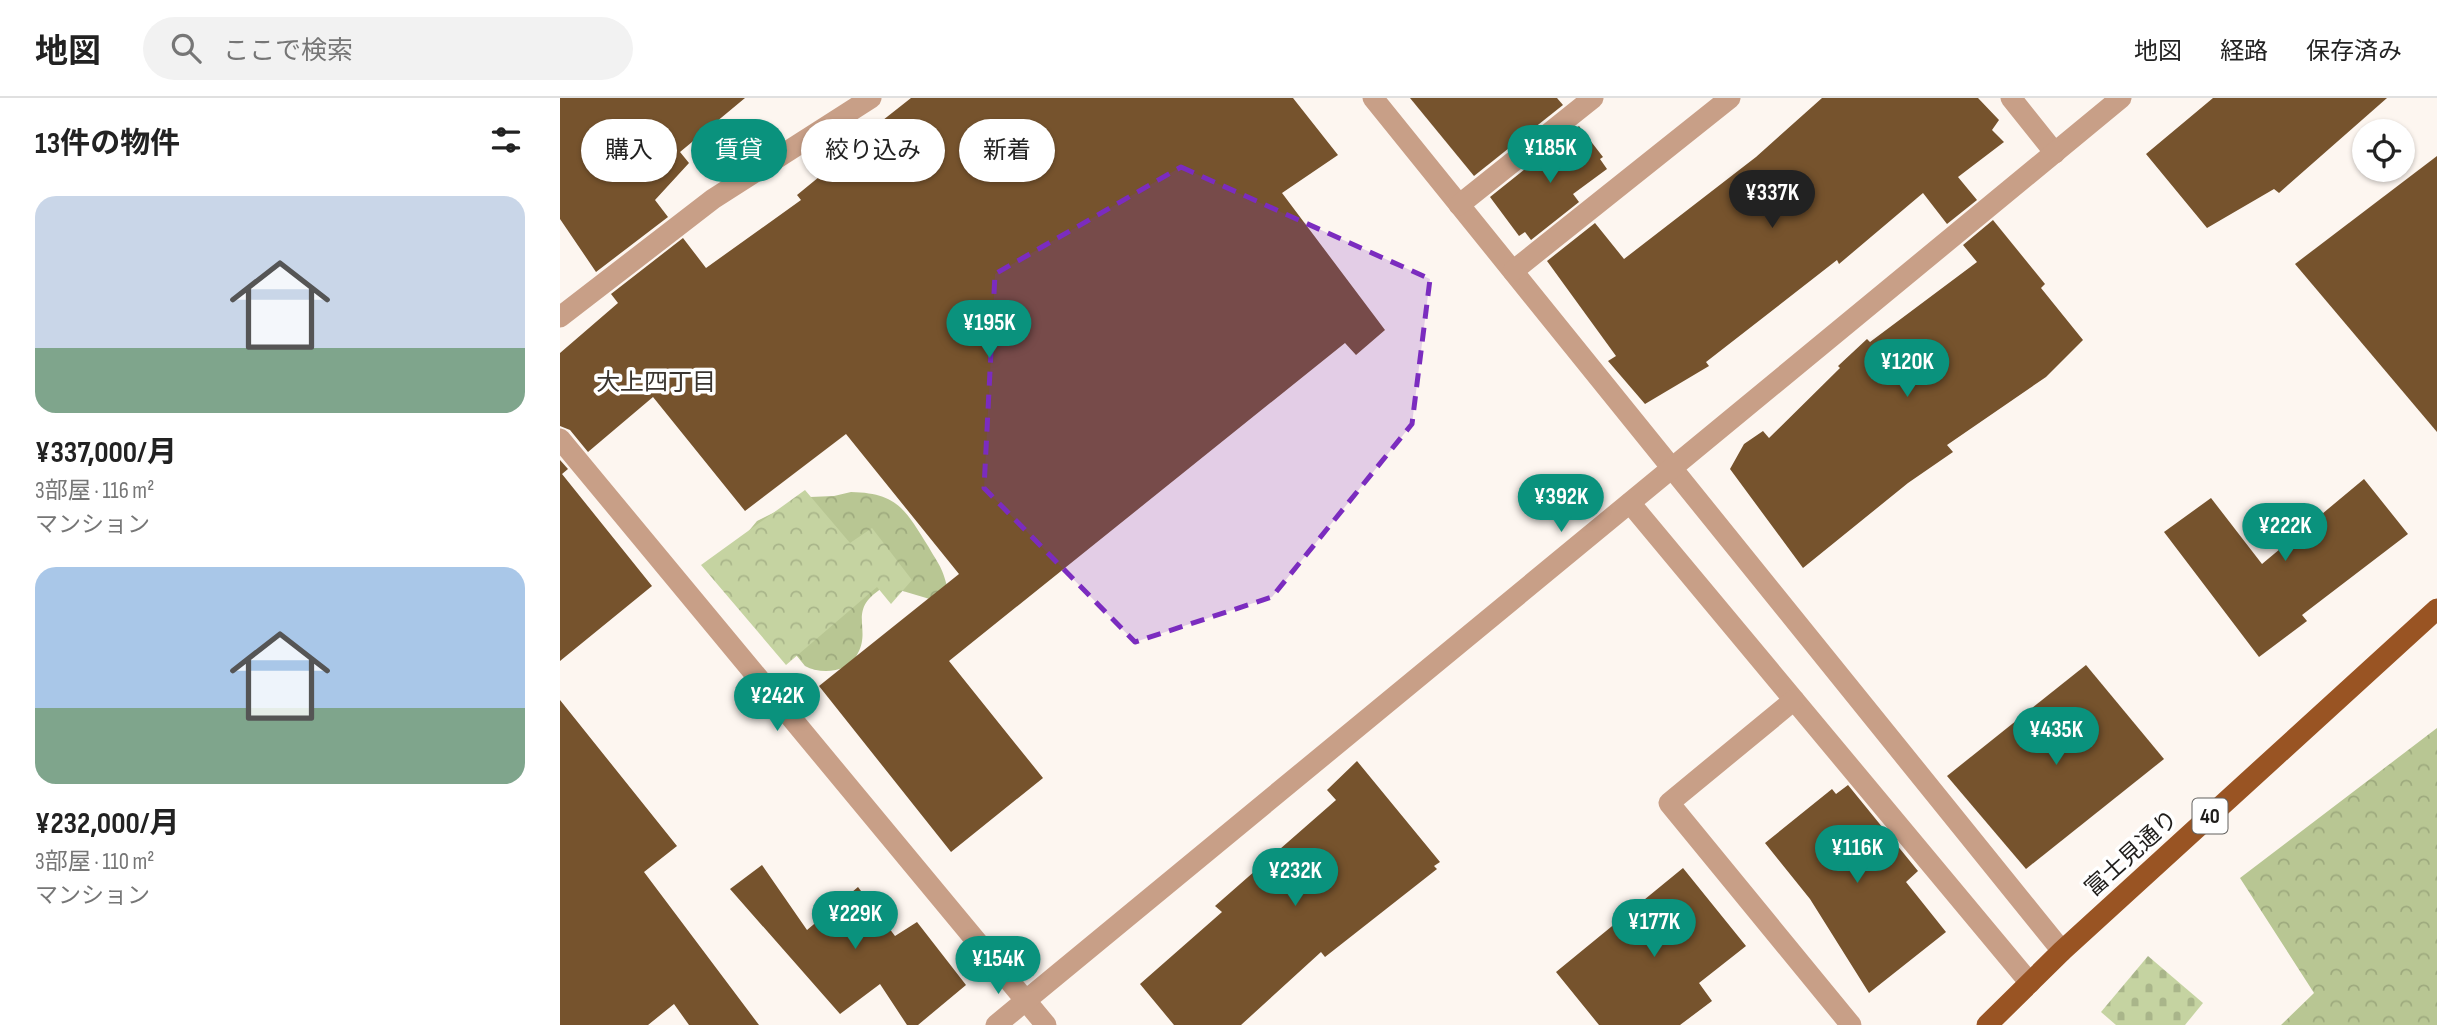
<!DOCTYPE html>
<html lang="ja">
<meta charset="utf-8">
<style>
body{margin:0;font-family:"Sofia Sans Condensed","Noto Sans JP",sans-serif;background:#f2f2f2;color:#222;height:100vh;display:flex;flex-direction:column;font-size:26px;white-space:nowrap}
*{box-sizing:border-box;margin:0}
p{font-size:23px;color:#767676}
.icon{flex:none;width:38px;height:38px;fill:none;stroke:currentColor;stroke-width:2;stroke-linecap:round;stroke-linejoin:round}
.map{position:relative;flex:1;overflow:hidden}
.details{display:flex;flex-direction:column;background:#fff;width:560px}
.details>*{flex:none}
.top-card{position:absolute;left:21px;top:21px;width:665px;height:63px;display:flex;gap:14px}
.buttons{position:absolute;left:1792px;top:21px;display:grid;gap:14px}
.buttons a{display:grid;place-items:center;width:63px;height:63px;border-radius:50%;background:#fff;box-shadow:0 2px 5px #0004;font-size:35px}
.price{position:absolute;translate:-50% -60px;padding:0 16px;border-radius:24px;background:#0a927d;color:#fff;font-size:23px;line-height:46px;filter:drop-shadow(0 2px 4px #0008)}
.price::after{content:'';position:absolute;left:50%;top:42px;width:21px;height:16px;margin-left:-10px;background:inherit;clip-path:polygon(0 0,100% 0,50% 100%)}
.price.current{background:#222;color:#fff}
ul{padding:0;list-style:none}
li{display:grid;align-content:center;gap:14px;height:371px;padding:0 35px}
li span{display:grid;place-items:center;height:217px;border-radius:21px;color:#555}
li>.icon{margin-inline-start:auto}
span .icon{width:126px;height:126px;fill:#fffc;stroke-width:1}
li b{font-size:30px}
h2{display:flex;justify-content:space-between;align-items:center;height:84px;padding:0 35px;font-size:30px}
.chip{padding:0 24px;border-radius:32px;background:#fff;box-shadow:0 2px 5px #0004;font-size:24px;line-height:63px}
.chip.current{background:#0a927d;color:#fff}
header{display:flex;align-items:center;gap:42px;box-sizing:border-box;height:98px;padding:0 35px;background:#fff;border-bottom:2px solid #e0e0e0}
header strong{font-size:33px}
nav{display:flex;gap:38px;margin-inline-start:auto;font-size:24px}
.search{width:490px;height:63px;background:#f2f2f2;display:flex;align-items:center;gap:18px;box-sizing:border-box;padding:0 24px;border-radius:38px;color:#767676;font-size:26px}
main{display:flex;flex:1;min-height:0}
.map>svg:first-child{display:block}
.forest{fill:url(#forest-crowns)}
.cemetery{fill:url(#cemetery-stones)}
.park{fill:url(#park-crowns)}
.building{fill:#76532d}
.lines{fill:none;stroke-linecap:round;stroke-linejoin:round}
.minor{stroke:#c89f87;stroke-width:21}
.major{stroke:#995423;stroke-width:21}
.marked{fill:#7b2cbf;fill-opacity:0.2;stroke:#7b2cbf;stroke-width:5;stroke-dasharray:14 9;stroke-linejoin:round}
.labels{text-anchor:middle;stroke-width:7;stroke-linejoin:round;paint-order:stroke}
.shield{fill:#fff;stroke:#62615f;stroke-width:2}
.shield-label{font-size:21px;font-weight:bold;fill:#1f1d1b}
.street-label{font-size:23px;fill:#1f1d1b;stroke:#fff}
.neighbourhood-label{font-size:24px;fill:#3a3530;stroke:#fff}
</style>
<header>
<strong>地図</strong>
<div class="search"><svg class="icon" aria-label="search" viewBox="0 0 24 24"><circle cx="10" cy="10" r="6"/><path d="M15 15l6 6"/></svg>ここで検索</div>
<nav><a>地図</a><a>経路</a><a>保存済み</a></nav>
</header>
<main>
<section class="details">
<h2>13件の物件<svg class="icon" aria-label="filters" viewBox="0 0 24 24"><path d="M4 7h16M4 17h16"/><circle cx="9" cy="7" r="2"/><circle cx="15" cy="17" r="2"/></svg></h2>
<ul>
<li><span style="background:linear-gradient(#c9d6e8 70%,#7fa58c 0)"><svg class="icon" aria-label="home" viewBox="0 0 24 24"><path d="M3 11l9-7 9 7M6 9v11h12V9"/></svg></span><div><b>¥337,000/月</b><p>3部屋 · 116 m²</p><p>マンション</p></div></li>
<li><span style="background:linear-gradient(#a9c7e8 65%,#7fa58c 0)"><svg class="icon" aria-label="home" viewBox="0 0 24 24"><path d="M3 11l9-7 9 7M6 9v11h12V9"/></svg></span><div><b>¥232,000/月</b><p>3部屋 · 110 m²</p><p>マンション</p></div></li>
</ul>
</section>
<div class="map">
<svg width="1877" height="927" viewBox="0 0 1877 927">
<defs>
<pattern id="forest-crowns" width="20" height="18" patternUnits="userSpaceOnUse" patternTransform="scale(1.75)"><rect width="20" height="18" fill="#b8c693"/><path d="M2 6a3 3 0 1 1 6 0M12 15a3 3 0 1 1 6 0" fill="none" stroke="#9eaa7e"/></pattern>
<pattern id="cemetery-stones" width="16" height="16" patternUnits="userSpaceOnUse" patternTransform="scale(1.75)"><rect width="16" height="16" fill="#c5d3a1"/><path d="M2 7V4a2 2 0 0 1 4 0v3zM10 15v-3a2 2 0 0 1 4 0v3z" fill="#a9b58a"/></pattern>
<pattern id="park-crowns" width="20" height="18" patternUnits="userSpaceOnUse" patternTransform="scale(1.75)"><rect width="20" height="18" fill="#c5d3a1"/><path d="M2 6a3 3 0 1 1 6 0M12 15a3 3 0 1 1 6 0" fill="none" stroke="#a9b58a"/></pattern>
</defs>
<rect width="100%" height="100%" fill="#fdf6f0"/>
<g class="forest">
<path d="M291 394C337 395 345 411 368 448 377 464 382 468 387 488L373 502 326 488C285 511 312 529 298 555 289 575 261 577 245 568L190 500 178 446 197 423 225 409 250 399 274 398Z"/>
<polygon points="1877,630 1877,927 1721,927 1754,895 1680,780"/>
</g>
<polygon class="cemetery" points="1588,858 1643,905 1625,927 1556,927 1541,914"/>
<polygon class="park" points="245,392 290,445 312,430 352,482 331,506 317,489 226,567 141,467"/>
<g class="building">
<polygon points="0,0 185,0 120,54 129,65 95,102 108,119 36,174 0,121"/>
<polygon points="351,0 733,0 778,57 722,95 825,232 796,257 785,245 389,563 483,680 391,754 259,588 399,476 286,336 185,413 93,299 28,354 10,332 0,328 0,255 58,205 51,196 123,140 146,170 241,102 237,97 320,29 318,26"/>
<polygon points="850,0 997,0 1003,7 914,78"/>
<polygon points="1262,0 1418,0 1439,22 1432,32 1444,44 1398,79 1417,102 1387,126 1363,95 1279,166 1277,162 1146,264 1149,268 1085,306 1048,263 1056,258 987,163 1035,125 1064,161 1196,59"/>
<polygon points="1653,0 1827,0 1719,95 1714,91 1647,130 1586,56"/>
<polygon points="1019,28 1043,59 1040,61 1047,71 1013,96 1019,104 971,142 965,134 959,138 930,99"/>
<polygon points="1877,58 1877,334 1735,166"/>
<polygon points="1433,122 1485,186 1481,190 1523,242 1486,279 1387,347 1393,354 1348,385 1243,470 1170,371 1184,346 1203,333 1209,340 1280,270 1278,268 1307,241 1310,244 1417,164 1403,147"/>
<polygon points="0,362 8,371 2,376 92,488 0,563"/>
<polygon points="1804,381 1848,436 1742,517 1747,523 1699,559 1604,434 1651,400 1702,466"/>
<polygon points="1526,567 1604,661 1466,771 1387,678"/>
<polygon points="0,602 117,748 84,774 199,927 129,927 114,906 88,927 0,927"/>
<polygon points="797,663 880,764 874,768 877,771 765,859 761,854 681,927 614,927 580,886 662,814 655,808 776,702 767,692"/>
<polygon points="1288,687 1358,773 1346,784 1386,834 1309,895 1250,801 1205,745 1272,691 1276,696"/>
<polygon points="202,767 247,832 298,789 335,838 357,824 406,887 358,927 347,927 320,886 280,916 170,791"/>
<polygon points="1123,770 1186,848 1139,885 1152,903 1120,927 1039,927 996,874"/>
</g>
<g class="lines">
<g class="minor">
<polyline points="813,0 1502,853"/>
<polyline points="1451,0 1495,55"/>
<polyline points="899,107 1033,0"/>
<polyline points="953,173 1170,0"/>
<polyline points="0,219 153,101 311,0"/>
<polyline points="0,341 486,927"/>
<polyline points="1070,405 1470,885"/>
<polyline points="1234,602 1109,705 1291,927"/>
<polyline points="436,927 1561,0"/>
</g>
<polyline class="major" points="1427,927 1502,853 1877,511"/>
</g>
<path class="marked" d="M621 69 870 181 852 326 712 499 575 544 424 390 435 176Z"/>
<g class="labels">
<rect class="shield" x="1632.5" y="700.5" width="35" height="35" rx="5"/>
<g class="shield-label">
<text x="1650" y="725">40</text>
</g>
<g class="street-label">
<text transform="translate(1571 755) rotate(-42)" y="8">富士見通り</text>
</g>
<g class="neighbourhood-label">
<text x="96" y="292">大上四丁目</text>
</g>
</g>
</svg>
<div class="buttons">
<a><svg class="icon" aria-label="locate" viewBox="0 0 24 24"><circle cx="12" cy="12" r="6"/><path d="M12 2v4M12 18v4M2 12h4M18 12h4"/></svg></a>
</div>
<b class="price" style="left:990px;top:87px">¥185K</b>
<b class="price current" style="left:1212px;top:132px">¥337K</b>
<b class="price" style="left:429px;top:262px">¥195K</b>
<b class="price" style="left:1347px;top:301px">¥120K</b>
<b class="price" style="left:1001px;top:436px">¥392K</b>
<b class="price" style="left:1725px;top:465px">¥222K</b>
<b class="price" style="left:217px;top:635px">¥242K</b>
<b class="price" style="left:1496px;top:669px">¥435K</b>
<b class="price" style="left:1297px;top:787px">¥116K</b>
<b class="price" style="left:735px;top:810px">¥232K</b>
<b class="price" style="left:295px;top:853px">¥229K</b>
<b class="price" style="left:1094px;top:861px">¥177K</b>
<b class="price" style="left:438px;top:898px">¥154K</b>
<div class="top-card">
<a class="chip">購入</a>
<a class="chip current">賃貸</a>
<a class="chip">絞り込み</a>
<a class="chip">新着</a>
</div>
</div>
</main>
